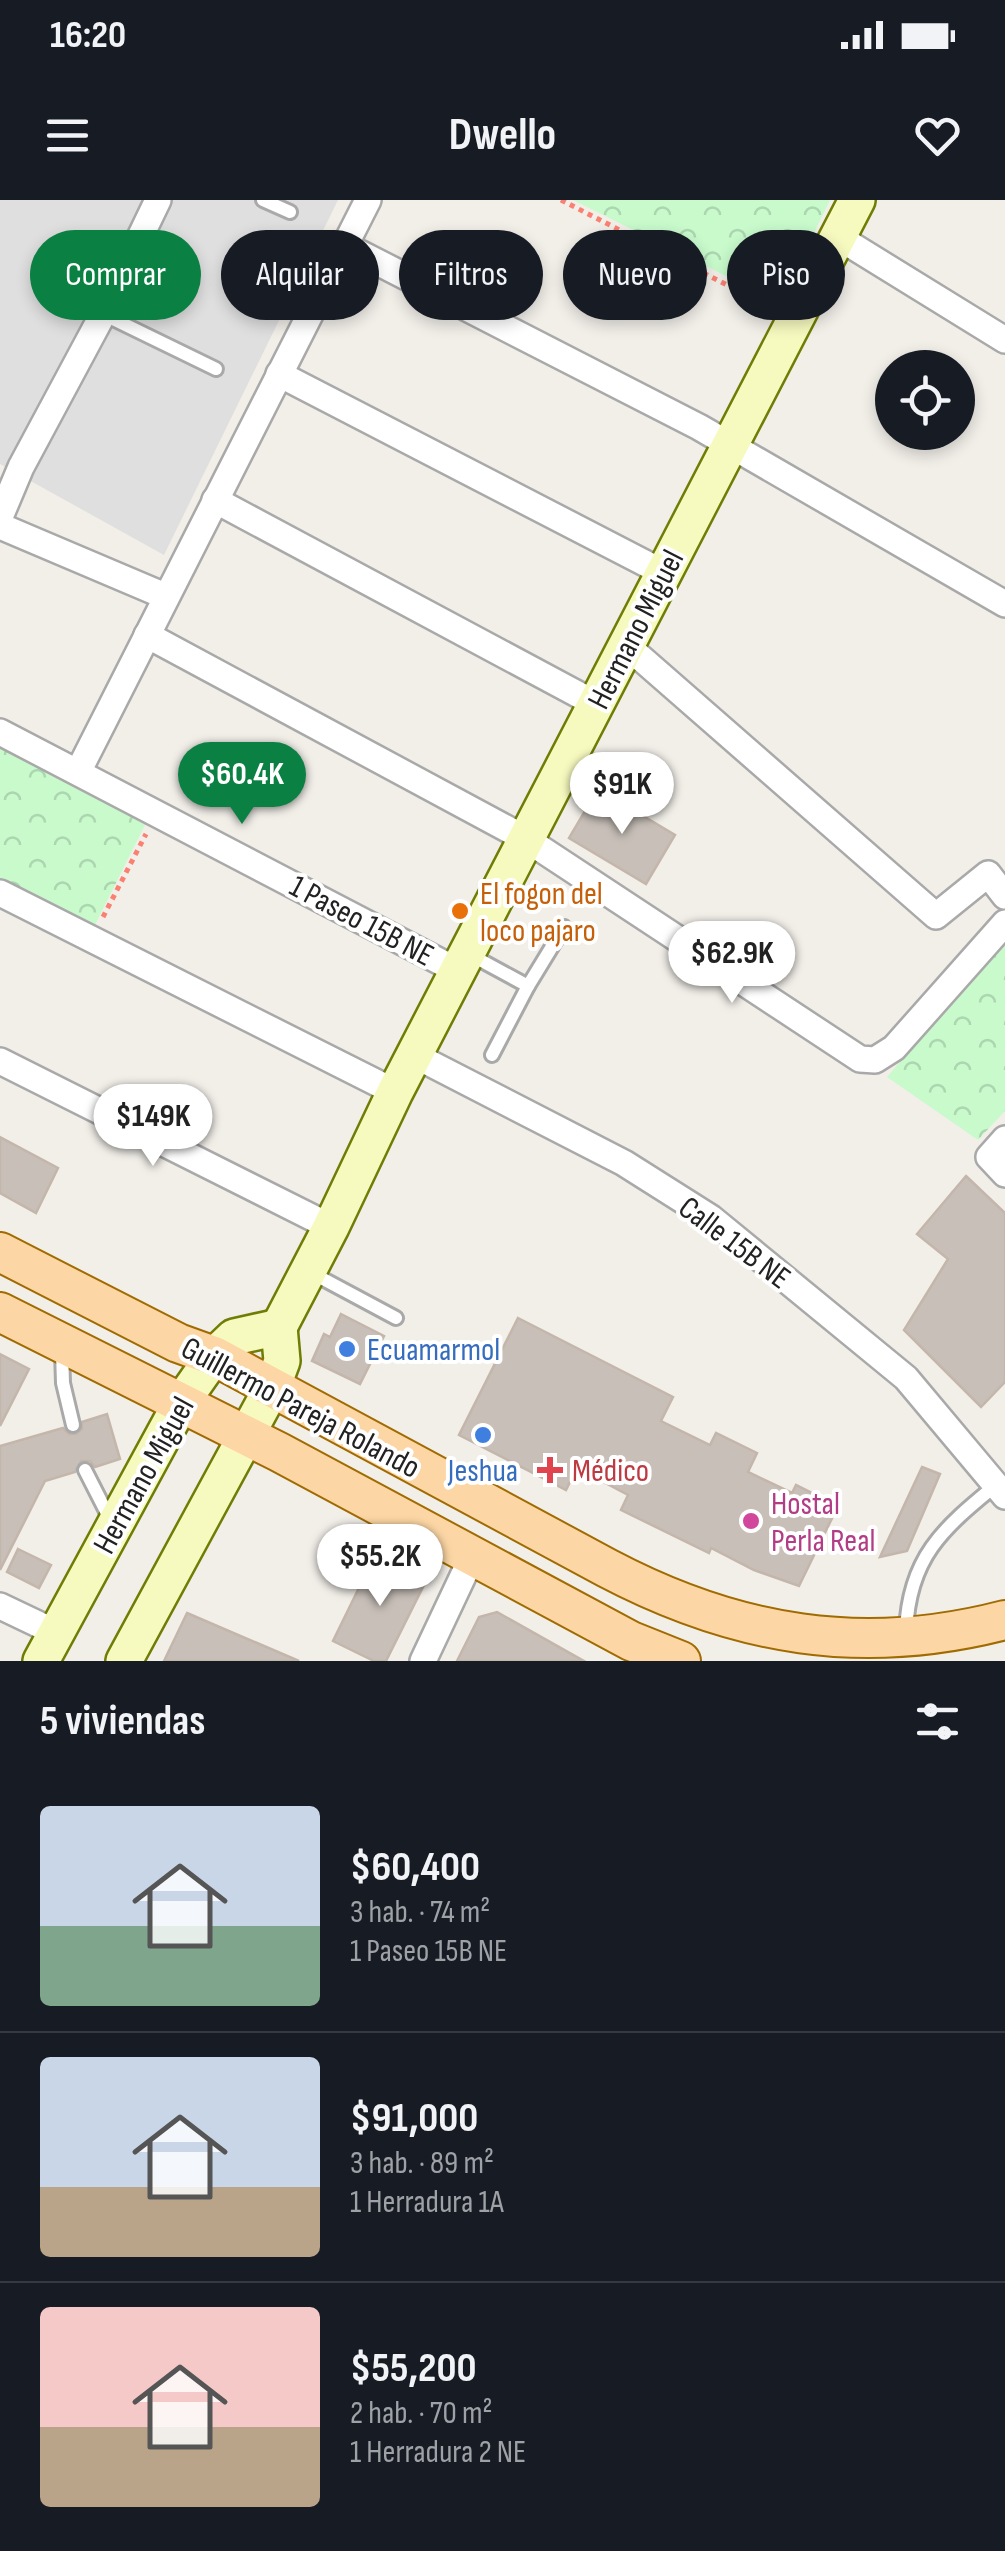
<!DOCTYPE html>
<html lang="es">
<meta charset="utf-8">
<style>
body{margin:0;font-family:"Sofia Sans Condensed",sans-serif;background:#242831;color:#f1f3f6;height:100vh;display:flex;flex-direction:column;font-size:38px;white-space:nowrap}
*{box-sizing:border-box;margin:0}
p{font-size:32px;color:#9ea1a6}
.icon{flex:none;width:55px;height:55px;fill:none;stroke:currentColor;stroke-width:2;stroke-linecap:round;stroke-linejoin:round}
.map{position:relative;height:1461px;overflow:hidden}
.drawer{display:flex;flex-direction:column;background:#171b24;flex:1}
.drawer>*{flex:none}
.hud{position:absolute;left:30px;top:30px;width:945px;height:90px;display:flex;gap:20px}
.controls{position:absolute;left:875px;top:150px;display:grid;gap:20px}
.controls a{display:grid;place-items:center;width:100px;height:100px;border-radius:50%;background:#171b24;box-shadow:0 5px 15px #0003;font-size:50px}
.price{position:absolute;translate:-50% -85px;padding:0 22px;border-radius:35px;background:#fff;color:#222;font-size:32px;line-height:65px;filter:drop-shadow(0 2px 5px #0008)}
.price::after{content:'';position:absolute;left:50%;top:60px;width:30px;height:22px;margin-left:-15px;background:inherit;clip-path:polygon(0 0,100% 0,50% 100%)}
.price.on{background:#0b8043;color:#fff}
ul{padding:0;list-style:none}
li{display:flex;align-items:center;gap:30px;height:250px;padding:0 40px}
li+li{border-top:2px solid #363941}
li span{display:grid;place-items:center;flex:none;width:280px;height:200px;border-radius:10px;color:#555}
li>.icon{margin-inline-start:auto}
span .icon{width:120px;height:120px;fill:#fffc;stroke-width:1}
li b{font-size:42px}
h2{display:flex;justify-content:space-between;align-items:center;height:120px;padding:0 40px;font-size:42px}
.pill{padding:0 35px;border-radius:45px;background:#171b24;box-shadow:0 5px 15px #0003;font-size:35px;line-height:90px}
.pill.on{background:#0b8043;color:#fff}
.status{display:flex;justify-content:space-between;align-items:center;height:70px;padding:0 50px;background:#171b24;direction:ltr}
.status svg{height:28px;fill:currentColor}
header{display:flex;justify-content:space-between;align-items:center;height:130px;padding:0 40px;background:#171b24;font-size:45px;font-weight:700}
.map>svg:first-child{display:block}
.residential{fill:#e0dfdf}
.park{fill:url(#park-crowns)}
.building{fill:#c7bfb8;stroke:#c4b6ab;stroke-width:2.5}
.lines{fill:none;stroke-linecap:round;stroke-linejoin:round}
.lane-casing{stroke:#a9a9a9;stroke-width:18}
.street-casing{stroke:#a9a9a9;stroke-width:30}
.secondary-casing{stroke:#707d05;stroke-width:40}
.primary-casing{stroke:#a06b00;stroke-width:42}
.path{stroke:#fa8072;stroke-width:5;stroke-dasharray:5 5;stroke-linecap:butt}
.lane{stroke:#fff;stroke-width:12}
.street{stroke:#fff;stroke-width:25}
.secondary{stroke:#f7fabf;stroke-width:35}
.primary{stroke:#fcd6a4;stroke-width:38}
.food-dot{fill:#e8710a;stroke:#fff;stroke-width:4}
.shop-dot{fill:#3f7fe0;stroke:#fff;stroke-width:4}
.health-dot{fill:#e0444e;stroke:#fff;stroke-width:4}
.hotel-dot{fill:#d1479c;stroke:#fff;stroke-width:4}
.labels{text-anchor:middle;stroke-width:8;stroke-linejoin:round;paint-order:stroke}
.street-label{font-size:32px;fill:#222;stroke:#fff}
.food-label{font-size:32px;fill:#c56008;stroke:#fff;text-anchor:start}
.shop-label{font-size:32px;fill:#366cbe;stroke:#fff;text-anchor:start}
.health-label{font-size:32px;fill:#be3a42;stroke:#fff;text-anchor:start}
.hotel-label{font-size:32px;fill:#b23c85;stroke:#fff;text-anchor:start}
</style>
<div class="status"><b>16:20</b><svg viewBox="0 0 49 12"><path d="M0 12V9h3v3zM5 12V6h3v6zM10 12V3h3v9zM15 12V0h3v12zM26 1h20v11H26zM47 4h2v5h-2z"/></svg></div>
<header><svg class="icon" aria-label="menu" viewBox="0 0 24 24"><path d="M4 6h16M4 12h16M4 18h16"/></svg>Dwello<svg class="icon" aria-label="heart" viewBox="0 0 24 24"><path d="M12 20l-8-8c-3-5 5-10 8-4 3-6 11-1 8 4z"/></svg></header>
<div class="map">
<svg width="1005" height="1461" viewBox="0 0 1005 1461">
<defs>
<pattern id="park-crowns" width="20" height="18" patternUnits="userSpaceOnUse" patternTransform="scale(2.5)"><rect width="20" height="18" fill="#c8facc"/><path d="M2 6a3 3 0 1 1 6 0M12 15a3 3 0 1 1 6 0" fill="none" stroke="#acd6af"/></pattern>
</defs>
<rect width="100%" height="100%" fill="#f2efe9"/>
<polygon class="residential" points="0,0 338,0 164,355 0,264"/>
<g class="park">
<polygon points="573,0 830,0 780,103"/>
<polygon points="0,537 150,615 90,735 0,688"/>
<polygon points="1005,738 1005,911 978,940 887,877"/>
</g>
<g class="building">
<polygon points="598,589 675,635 646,684 569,638"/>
<polygon points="0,937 58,968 36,1013 0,993"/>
<polygon points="966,976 1005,1013 1005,1182 981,1207 904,1130 948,1059 917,1034"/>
<polygon points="341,1114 384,1136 360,1184 312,1161 324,1134 330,1137"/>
<polygon points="518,1118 673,1197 661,1221 710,1245 716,1233 757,1253 748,1272 792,1293 796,1285 838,1306 799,1386 754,1370 711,1348 709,1353 621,1310 628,1295 577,1268 566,1290 459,1235"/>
<polygon points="0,1154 29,1169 0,1226"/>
<polygon points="107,1214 120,1259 95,1267 90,1261 81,1261 75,1272 45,1281 0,1370 0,1246 63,1228 69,1234 76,1234 82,1229 82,1222"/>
<polygon points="922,1267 940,1274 907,1351 880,1357"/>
<polygon points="18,1349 51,1365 39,1388 7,1372"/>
<polygon points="376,1353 427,1379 386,1461 374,1461 333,1441"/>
<polygon points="497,1412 584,1461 457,1461 479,1417"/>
<polygon points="187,1413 299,1461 164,1461"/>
</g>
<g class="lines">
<g class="lane-casing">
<g id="lane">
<polyline points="263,0 290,12"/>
<polyline points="103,114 216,169"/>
<polyline points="469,754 528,786 564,727"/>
<polyline points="492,855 528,786"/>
<polyline points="310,1072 396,1118"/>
<polyline points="62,1152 63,1183 73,1225"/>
<polyline points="85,1270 111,1321"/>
<path d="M906 1431C909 1358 942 1329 996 1285"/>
</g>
</g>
<g class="street-casing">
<g id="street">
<polyline points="838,37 1005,140"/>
<polyline points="344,45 699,227 1005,404"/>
<polyline points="279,174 664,373"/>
<polyline points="215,300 596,504"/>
<polyline points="0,317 21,267 103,114 158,0"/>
<polyline points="0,326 165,396"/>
<polyline points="147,435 526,639 860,859 875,860 894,848 1005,723"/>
<polyline points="626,445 936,716 988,674 1005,696"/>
<polyline points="0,532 458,771"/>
<polyline points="78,572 368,0"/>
<polyline points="0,693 395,892"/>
<polyline points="414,855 624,963 711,1018 906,1178 1005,1296"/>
<polyline points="0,861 331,1027"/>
<polyline points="1005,939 989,957 1005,974"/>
<polyline points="0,1406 42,1426"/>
<polyline points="423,1461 472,1357"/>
</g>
</g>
<g class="secondary-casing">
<g id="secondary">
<polyline points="279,1127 331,1027 395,892 857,0"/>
<polyline points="41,1461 181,1203 214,1156 234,1137 279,1127 282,1161 272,1188 124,1461"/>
</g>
</g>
<g class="primary-casing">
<g id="primary">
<path d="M0 1052 178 1143 214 1156 607 1368C736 1436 863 1457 1005 1420"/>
<polyline points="0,1112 279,1252 631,1441 681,1461"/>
</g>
</g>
<g class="path">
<polyline points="561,0 766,105"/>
<polyline points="103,717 146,634"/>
</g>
<use href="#lane" class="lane"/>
<use href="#street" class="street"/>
<use href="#secondary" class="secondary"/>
<use href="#primary" class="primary"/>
</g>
<circle class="food-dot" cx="460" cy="711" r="10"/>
<g class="shop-dot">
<circle cx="347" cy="1149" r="10"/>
<circle cx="483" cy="1235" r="10"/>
</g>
<path class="health-dot" d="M545 1255h10v10h10v10h-10v10h-10v-10h-10v-10h10z"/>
<circle class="hotel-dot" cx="751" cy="1321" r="10"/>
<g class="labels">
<g class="street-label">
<text transform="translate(635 429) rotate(-63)" y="11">Hermano Miguel</text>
<text transform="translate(362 720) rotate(28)" y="11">1 Paseo 15B NE</text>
<text transform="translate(735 1042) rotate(37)" y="11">Calle 15B NE</text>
<text transform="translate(301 1207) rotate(28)" y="11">Guillermo Pareja Rolando</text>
<text transform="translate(143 1275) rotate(-61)" y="11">Hermano Miguel</text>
</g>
<g class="food-label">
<text x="480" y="704">El fogon del<tspan x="480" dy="37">loco pajaro</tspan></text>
</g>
<g class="shop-label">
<text x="367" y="1160">Ecuamarmol</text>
<text x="483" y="1281" text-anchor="middle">Jeshua</text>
</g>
<g class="health-label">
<text x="572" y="1281">Médico</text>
</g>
<g class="hotel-label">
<text x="771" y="1314">Hostal<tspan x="771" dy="37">Perla Real</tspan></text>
</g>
</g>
</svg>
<div class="controls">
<a><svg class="icon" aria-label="locate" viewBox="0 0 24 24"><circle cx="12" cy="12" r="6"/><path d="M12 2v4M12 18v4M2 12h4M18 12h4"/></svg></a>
</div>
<b class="price on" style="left:242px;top:627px">$60.4K</b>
<b class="price" style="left:622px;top:637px">$91K</b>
<b class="price" style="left:732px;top:806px">$62.9K</b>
<b class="price" style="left:153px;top:969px">$149K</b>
<b class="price" style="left:380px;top:1409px">$55.2K</b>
<div class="hud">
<a class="pill on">Comprar</a>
<a class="pill">Alquilar</a>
<a class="pill">Filtros</a>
<a class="pill">Nuevo</a>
<a class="pill">Piso</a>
</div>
</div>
<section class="drawer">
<h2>5 viviendas<svg class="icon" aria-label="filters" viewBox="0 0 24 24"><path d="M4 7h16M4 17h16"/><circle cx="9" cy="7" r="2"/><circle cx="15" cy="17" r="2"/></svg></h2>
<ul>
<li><span style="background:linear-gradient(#c9d6e8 60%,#7fa58c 0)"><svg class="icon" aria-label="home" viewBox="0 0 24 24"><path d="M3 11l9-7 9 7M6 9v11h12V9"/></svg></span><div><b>$60,400</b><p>3 hab. · 74 m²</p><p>1 Paseo 15B NE</p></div></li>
<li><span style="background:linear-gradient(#c9d6e8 65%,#b9a48a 0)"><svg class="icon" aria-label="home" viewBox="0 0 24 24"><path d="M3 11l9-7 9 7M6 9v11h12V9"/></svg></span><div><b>$91,000</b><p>3 hab. · 89 m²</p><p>1 Herradura 1A</p></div></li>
<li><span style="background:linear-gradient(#f6c9c9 60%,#b9a48a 0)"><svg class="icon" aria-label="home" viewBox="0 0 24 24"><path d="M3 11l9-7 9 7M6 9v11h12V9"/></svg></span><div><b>$55,200</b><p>2 hab. · 70 m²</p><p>1 Herradura 2 NE</p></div></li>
</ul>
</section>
